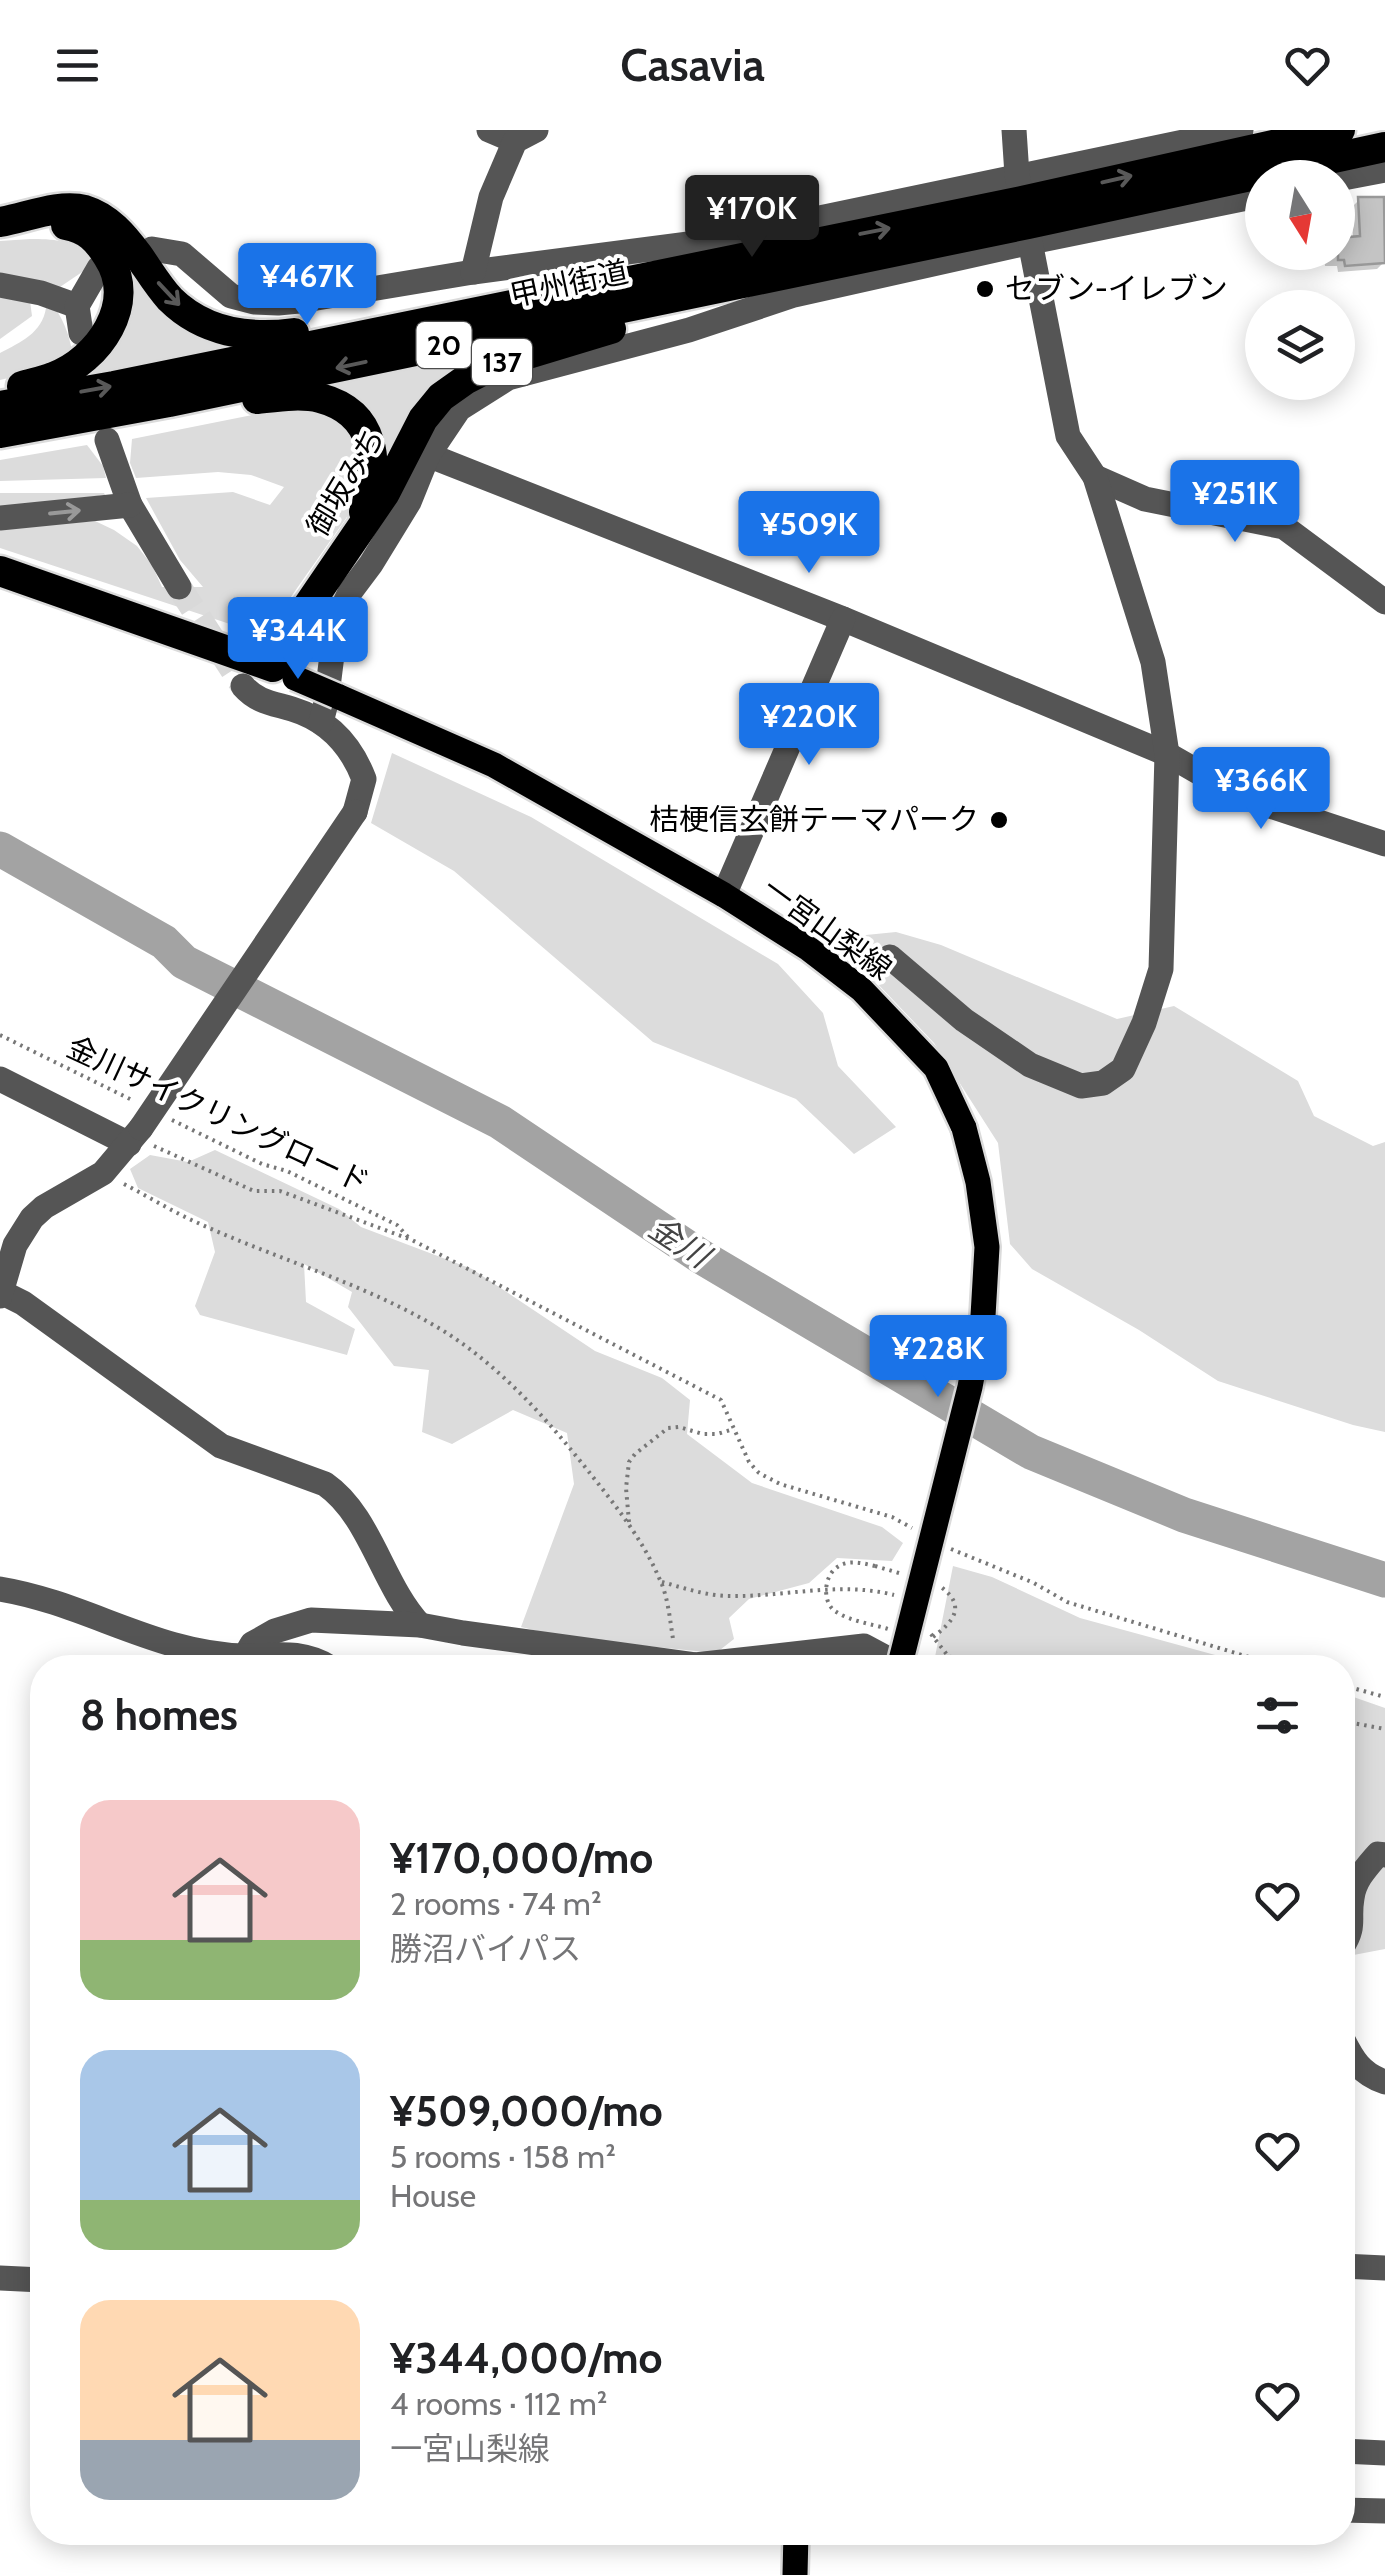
<!DOCTYPE html>
<meta charset="utf-8">
<style>
body{margin:0;font-family:Cabin,"Noto Sans JP",sans-serif;background:#f2f2f2;color:#202124;height:100vh;display:flex;flex-direction:column;font-size:38px;white-space:nowrap}
*{box-sizing:border-box;margin:0}
p{font-size:32px;color:#757577}
.icon{flex:none;width:55px;height:55px;fill:none;stroke:currentColor;stroke-width:2;stroke-linecap:round;stroke-linejoin:round}
.map{position:relative;flex:1;overflow:hidden}
.drawer{position:absolute;left:30px;top:1525px;width:1325px;height:890px;display:flex;flex-direction:column;background:#fff;border-radius:40px;box-shadow:0 5px 25px #0003}
.drawer>*{flex:none}
.needle{width:65px;rotate:169deg}
.controls{position:absolute;left:1245px;top:30px;display:grid;gap:20px}
.controls a{display:grid;place-items:center;width:110px;height:110px;border-radius:50%;background:#fff;box-shadow:0 5px 25px #0003;font-size:50px}
.price{position:absolute;translate:-50% -85px;padding:0 22px;border-radius:10px;background:#1a73e8;color:#fff;font-size:32px;line-height:65px;filter:drop-shadow(0 2px 5px #0008)}
.price::after{content:'';position:absolute;left:50%;top:60px;width:30px;height:22px;margin-left:-15px;background:inherit;clip-path:polygon(0 0,100% 0,50% 100%)}
.price.on{background:#222;color:#fff}
ul{padding:0;list-style:none}
li{display:flex;align-items:center;gap:30px;height:250px;padding:0 50px}
li span{display:grid;place-items:center;flex:none;width:280px;height:200px;border-radius:30px;color:#555}
li>.icon{margin-inline-start:auto}
span .icon{width:120px;height:120px;fill:#fffc;stroke-width:1}
li b{font-size:42px}
h2{display:flex;justify-content:space-between;align-items:center;height:120px;padding:0 50px;font-size:42px}
header{display:flex;justify-content:space-between;align-items:center;height:130px;padding:0 50px;background:#fff;font-size:45px;font-weight:600}
.map>svg:first-child{display:block}
.green{fill:#dcdcdc}
.shadow{fill:#0003}
.lines{fill:none;stroke-linecap:round;stroke-linejoin:round}
.river{stroke:#a3a3a3;stroke-width:35}
.building{fill:#c4c4c4;stroke:#999;stroke-width:2.5}
.minor-tunnel{stroke:#d9d9d9;stroke-width:25;stroke-dasharray:25 12;stroke-linecap:butt}
.major-casing{stroke:#dbdbdb;stroke-width:30}
.highway-casing{stroke:#dbdbdb;stroke-width:35}
.path{stroke:#777;stroke-width:4;stroke-dasharray:2.5 5;stroke-linecap:butt}
.minor{stroke:#555;stroke-width:25}
.major{stroke:#000;stroke-width:25}
.highway{stroke:#000;stroke-width:30}
.major-bridge-casing{stroke:#dbdbdb;stroke-width:30;stroke-linecap:butt}
.path-bridge{stroke:#777;stroke-width:4;stroke-dasharray:2.5 5;stroke-linecap:butt}
.minor-bridge{stroke:#555;stroke-width:25}
.major-bridge{stroke:#000;stroke-width:25}
.oneway{stroke:#595959}
.oneway2{stroke:#999}
.poi-dot{fill:#000;stroke:#fff;stroke-width:4}
.labels{text-anchor:middle;stroke-width:8;stroke-linejoin:round;paint-order:stroke}
.shield{fill:#fff;stroke:#4c4c4c;stroke-width:2.5}
.shield-label{font-size:28px;font-weight:bold;fill:#000}
.street-label{font-size:30px;fill:#000;stroke:#fff}
.poi-label{font-size:30px;fill:#000;stroke:#fff;text-anchor:start}
.water-label{font-size:32px;font-style:italic;fill:#444;stroke:#fff}
</style>
<header><svg class="icon" aria-label="menu" viewBox="0 0 24 24"><path d="M4 6h16M4 12h16M4 18h16"/></svg>Casavia<svg class="icon" aria-label="heart" viewBox="0 0 24 24"><path d="M12 20l-8-8c-3-5 5-10 8-4 3-6 11-1 8 4z"/></svg></header>
<div class="map">
<svg width="1385" height="2445" viewBox="0 0 1385 2445">
<rect width="100%" height="100%" fill="#fff"/>
<g class="green">
<path d="M30 109C55 109 80 110 94 134L57 159 0 146V111Z"/>
<polygon points="136,139 251,213 105,247 86,243 127,141"/>
<polygon points="0,162 30,171 32,186 0,209"/>
<path d="M46 178 57 181C65 194 69 205 72 221L34 242 0 250V223C21 212 42 203 46 178Z"/>
<polygon points="483,219 490,227 392,332 316,255"/>
<polygon points="287,278 311,279 337,288 346,297 362,328 354,377 281,481 266,495 251,501 0,418 0,398 95,391 114,400 137,416 152,435 162,457 203,457 180,430 146,368 233,362 270,375 284,357 251,345 218,342 136,348 130,333 132,309"/>
<polygon points="87,315 103,336 106,348 0,351 0,330"/>
<polygon points="0,363 104,363 105,365 0,378"/>
<polygon points="392,623 531,687 778,834 823,883 838,936 896,997 854,1024 796,969 653,912 454,741 371,693"/>
<polygon points="896,802 941,815 1117,889 1174,876 1298,951 1314,986 1373,1016 1385,1012 1385,1302 1353,1295 1218,1251 1139,1200 1032,1139 1010,1114 998,1013 934,913 854,829 846,807"/>
<polygon points="215,1020 339,1079 361,1097 472,1139 595,1221 662,1248 690,1270 687,1304 752,1353 882,1397 903,1413 892,1431 837,1428 809,1453 749,1469 729,1488 734,1509 716,1523 566,1508 521,1497 574,1354 567,1303 513,1280 452,1314 422,1302 429,1240 394,1236 348,1177 352,1162 304,1134 306,1172 355,1199 347,1225 200,1185 195,1176 215,1122 208,1092 138,1058 130,1039 150,1025 188,1032"/>
<polygon points="953,1436 992,1447 1080,1488 1259,1537 933,1537"/>
<polygon points="1342,1563 1385,1578 1385,1819 1343,1827"/>
</g>
<polygon class="shadow" points="1359,70 1384,132 1377,139 1338,142 1337,136 1325,136 1324,122 1338,122 1338,110 1353,109 1352,77"/>
<g class="lines">
<polyline class="river" points="0,719 164,812 184,832 500,992 700,1126 1031,1322 1184,1385 1385,1450"/>
</g>
<polygon class="building" points="1358,67 1384,67 1385,133 1345,136 1344,130 1338,130 1338,108 1360,106"/>
<g class="lines">
<polyline class="minor-tunnel" points="179,457 243,556"/>
<g class="major-casing">
<g id="major">
<polyline points="337,566 494,635 724,765 809,819 861,859 936,938 964,998"/>
<polyline points="795,2445 796,2402"/>
</g>
</g>
<g class="highway-casing">
<g id="highway">
<path d="M0 92C25 88 59 73 85 80 108 87 124 106 138 125 148 139 158 156 170 169 203 202 249 209 294 203"/>
<path d="M22 256C32 253 43 251 53 247 99 230 138 173 108 127 97 109 87 99 66 95"/>
<path d="M257 269C276 267 301 263 320 268 377 283 380 334 364 382"/>
<polyline points="0,276 114,256 1022,71 1340,0"/>
<polyline points="0,303 169,272 1028,94 1385,17"/>
<polyline points="0,441 273,537 303,483 385,363 423,289 441,267 465,250 498,233 611,199"/>
</g>
</g>
<g class="path">
<polyline points="0,905 132,970"/>
<polyline points="172,990 262,1034 287,1041 397,1095 408,1107"/>
<polyline points="154,1016 254,1061 280,1061 412,1110 721,1270 749,1332 759,1343 780,1354 892,1387 912,1398"/>
<path d="M124 1054C149 1067 173 1082 198 1093 279 1130 366 1154 442 1200 500 1236 547 1289 589 1342 616 1376 643 1410 660 1450 668 1467 670 1490 673 1509"/>
<polyline points="629,1392 626,1358 629,1332 635,1324 668,1298 679,1297 703,1304 717,1304 734,1299"/>
<polyline points="951,1419 1034,1453 1067,1472 1285,1538"/>
<polyline points="875,1436 899,1443"/>
<path d="M662 1452C684 1458 707 1466 730 1466 785 1467 840 1451 894 1465"/>
<polyline points="931,1504 948,1526 958,1529 1043,1535 1049,1538"/>
<path d="M933 1507C953 1492 967 1476 941 1457"/>
<polyline points="1342,1555 1385,1567"/>
<polyline points="1342,1591 1385,1599"/>
</g>
<g class="minor">
<polyline points="489,0 515,11"/>
<polyline points="1338,49 1385,40"/>
<polyline points="152,119 182,124 231,166 254,172 278,173 299,171 473,142 704,112 1241,0"/>
<polyline points="473,142 491,67 515,11 536,0"/>
<polyline points="0,155 41,163 77,176"/>
<polyline points="81,203 77,176 99,138"/>
<polyline points="107,310 130,375 179,457"/>
<polyline points="428,325 843,489 1167,624 1240,666 1385,714"/>
<polyline points="1095,347 1145,369 1284,397 1385,472"/>
<polyline points="0,388 130,375"/>
<path d="M243 556C257 572 272 573 292 579 328 590 351 615 364 649L355 682"/>
<polyline points="321,592 326,573 334,509 340,484 350,462 371,434 409,372 428,325 459,279 508,248 689,200 794,165 1031,112 1262,65"/>
<polyline points="724,765 843,489"/>
<polyline points="890,827 964,890 1030,935 1081,956 1103,953 1123,939 1144,893 1161,839 1167,624 1153,532 1095,347 1068,306 1017,45 1014,0"/>
<polyline points="0,949 129,1014"/>
<path d="M1 1162 23 1173 221 1316 325 1354C371 1386 382 1455 420 1495"/>
<polyline points="0,1166 15,1115 32,1088 44,1077 103,1043 141,998"/>
<path d="M0 1459C86 1473 156 1524 245 1526L252 1514 275 1501 311 1490 420 1495 463 1503 695 1535 864 1516 905 1538"/>
<path d="M245 1526C278 1525 302 1520 331 1538"/>
<path d="M1342 1817C1356 1795 1348 1790 1352 1768 1354 1750 1367 1737 1378 1724L1385 1725"/>
<path d="M1342 1908C1353 1930 1361 1944 1385 1952"/>
<polyline points="1342,2136 1385,2138"/>
<polyline points="0,2148 42,2150"/>
<polyline points="1342,2321 1385,2323"/>
<polyline points="1342,2380 1385,2381"/>
</g>
<use href="#major" class="major"/>
<use href="#highway" class="highway"/>
<g class="major-bridge-casing">
<g id="major-bridge">
<polyline points="295,548 337,566"/>
<polyline points="899,1538 970,1257 983,1186 987,1117 978,1052 964,998"/>
</g>
</g>
<path class="path-bridge" d="M875 1436C862 1433 847 1429 836 1438 824 1447 822 1472 835 1481 849 1491 872 1494 888 1499"/>
<polyline class="minor-bridge" points="141,998 355,682"/>
<use href="#major-bridge" class="major-bridge"/>
</g>
<defs><path id="oneway-shaft" d="M-6 0H5M1.5-3L5.5 0L1.5 3" fill="none" stroke-width="1.6" stroke-linecap="round" stroke-linejoin="round" transform="scale(2.5)"/></defs>
<g class="oneway">
<use href="#oneway-shaft" transform="translate(1117 49) rotate(-13)"/>
<use href="#oneway-shaft" transform="translate(875 101) rotate(-11)"/>
<use href="#oneway-shaft" transform="translate(169 164) rotate(47)"/>
<use href="#oneway-shaft" transform="translate(351 235) rotate(168)"/>
<use href="#oneway-shaft" transform="translate(96 259) rotate(-10)"/>
</g>
<use class="oneway2" href="#oneway-shaft" transform="translate(65 382) rotate(-6)"/>
<g class="poi-dot">
<circle cx="985" cy="159" r="10"/>
<circle cx="999" cy="690" r="10"/>
</g>
<g class="labels">
<g class="shield">
<rect x="416.5" y="192" width="55" height="46" rx="8"/>
<rect x="472" y="209" width="60" height="46" rx="8"/>
</g>
<g class="shield-label">
<text x="444" y="225">20</text>
<text x="502" y="242">137</text>
</g>
<g class="street-label">
<text transform="translate(569 154) rotate(-12)" y="10">甲州街道</text>
<text transform="translate(346 352) rotate(-59)" y="10">御坂みち</text>
<text transform="translate(827 799) rotate(36)" y="10">一宮山梨線</text>
<text transform="translate(218 985) rotate(25)" y="10">金川サイクリングロード</text>
</g>
<g class="poi-label">
<text x="1005" y="169">セブン-イレブン</text>
<text x="979" y="700" text-anchor="end">桔梗信玄餅テーマパーク</text>
</g>
<g class="water-label">
<text transform="translate(679 1112) rotate(33)" y="11">金川</text>
</g>
</g>
</svg>
<div class="controls">
<a><svg class="needle" viewBox="-14 -14 28 28"><path d="M0-13l5 13h-10z" fill="#e53935"/><path d="M0 13l5-13h-10z" fill="#757577"/></svg></a>
<a><svg class="icon" aria-label="layers" viewBox="0 0 24 24"><path d="M12 4l9 5-9 5-9-5zM3 14l9 5 9-5"/></svg></a>
</div>
<b class="price on" style="left:752px;top:130px">¥170K</b>
<b class="price" style="left:307px;top:198px">¥467K</b>
<b class="price" style="left:1235px;top:415px">¥251K</b>
<b class="price" style="left:809px;top:446px">¥509K</b>
<b class="price" style="left:298px;top:552px">¥344K</b>
<b class="price" style="left:809px;top:638px">¥220K</b>
<b class="price" style="left:1261px;top:702px">¥366K</b>
<b class="price" style="left:938px;top:1270px">¥228K</b>
<section class="drawer">
<h2>8 homes<svg class="icon" aria-label="filters" viewBox="0 0 24 24"><path d="M4 7h16M4 17h16"/><circle cx="9" cy="7" r="2"/><circle cx="15" cy="17" r="2"/></svg></h2>
<ul>
<li><span style="background:linear-gradient(#f6c9c9 70%,#8fb573 0)"><svg class="icon" aria-label="home" viewBox="0 0 24 24"><path d="M3 11l9-7 9 7M6 9v11h12V9"/></svg></span><div><b>¥170,000/mo</b><p>2 rooms · 74 m²</p><p>勝沼バイパス</p></div><svg class="icon" aria-label="heart" viewBox="0 0 24 24"><path d="M12 20l-8-8c-3-5 5-10 8-4 3-6 11-1 8 4z"/></svg></li>
<li><span style="background:linear-gradient(#a9c7e8 75%,#8fb573 0)"><svg class="icon" aria-label="home" viewBox="0 0 24 24"><path d="M3 11l9-7 9 7M6 9v11h12V9"/></svg></span><div><b>¥509,000/mo</b><p>5 rooms · 158 m²</p><p>House</p></div><svg class="icon" aria-label="heart" viewBox="0 0 24 24"><path d="M12 20l-8-8c-3-5 5-10 8-4 3-6 11-1 8 4z"/></svg></li>
<li><span style="background:linear-gradient(#ffd9b3 70%,#9aa5b1 0)"><svg class="icon" aria-label="home" viewBox="0 0 24 24"><path d="M3 11l9-7 9 7M6 9v11h12V9"/></svg></span><div><b>¥344,000/mo</b><p>4 rooms · 112 m²</p><p>一宮山梨線</p></div><svg class="icon" aria-label="heart" viewBox="0 0 24 24"><path d="M12 20l-8-8c-3-5 5-10 8-4 3-6 11-1 8 4z"/></svg></li>
</ul>
</section>
</div>
